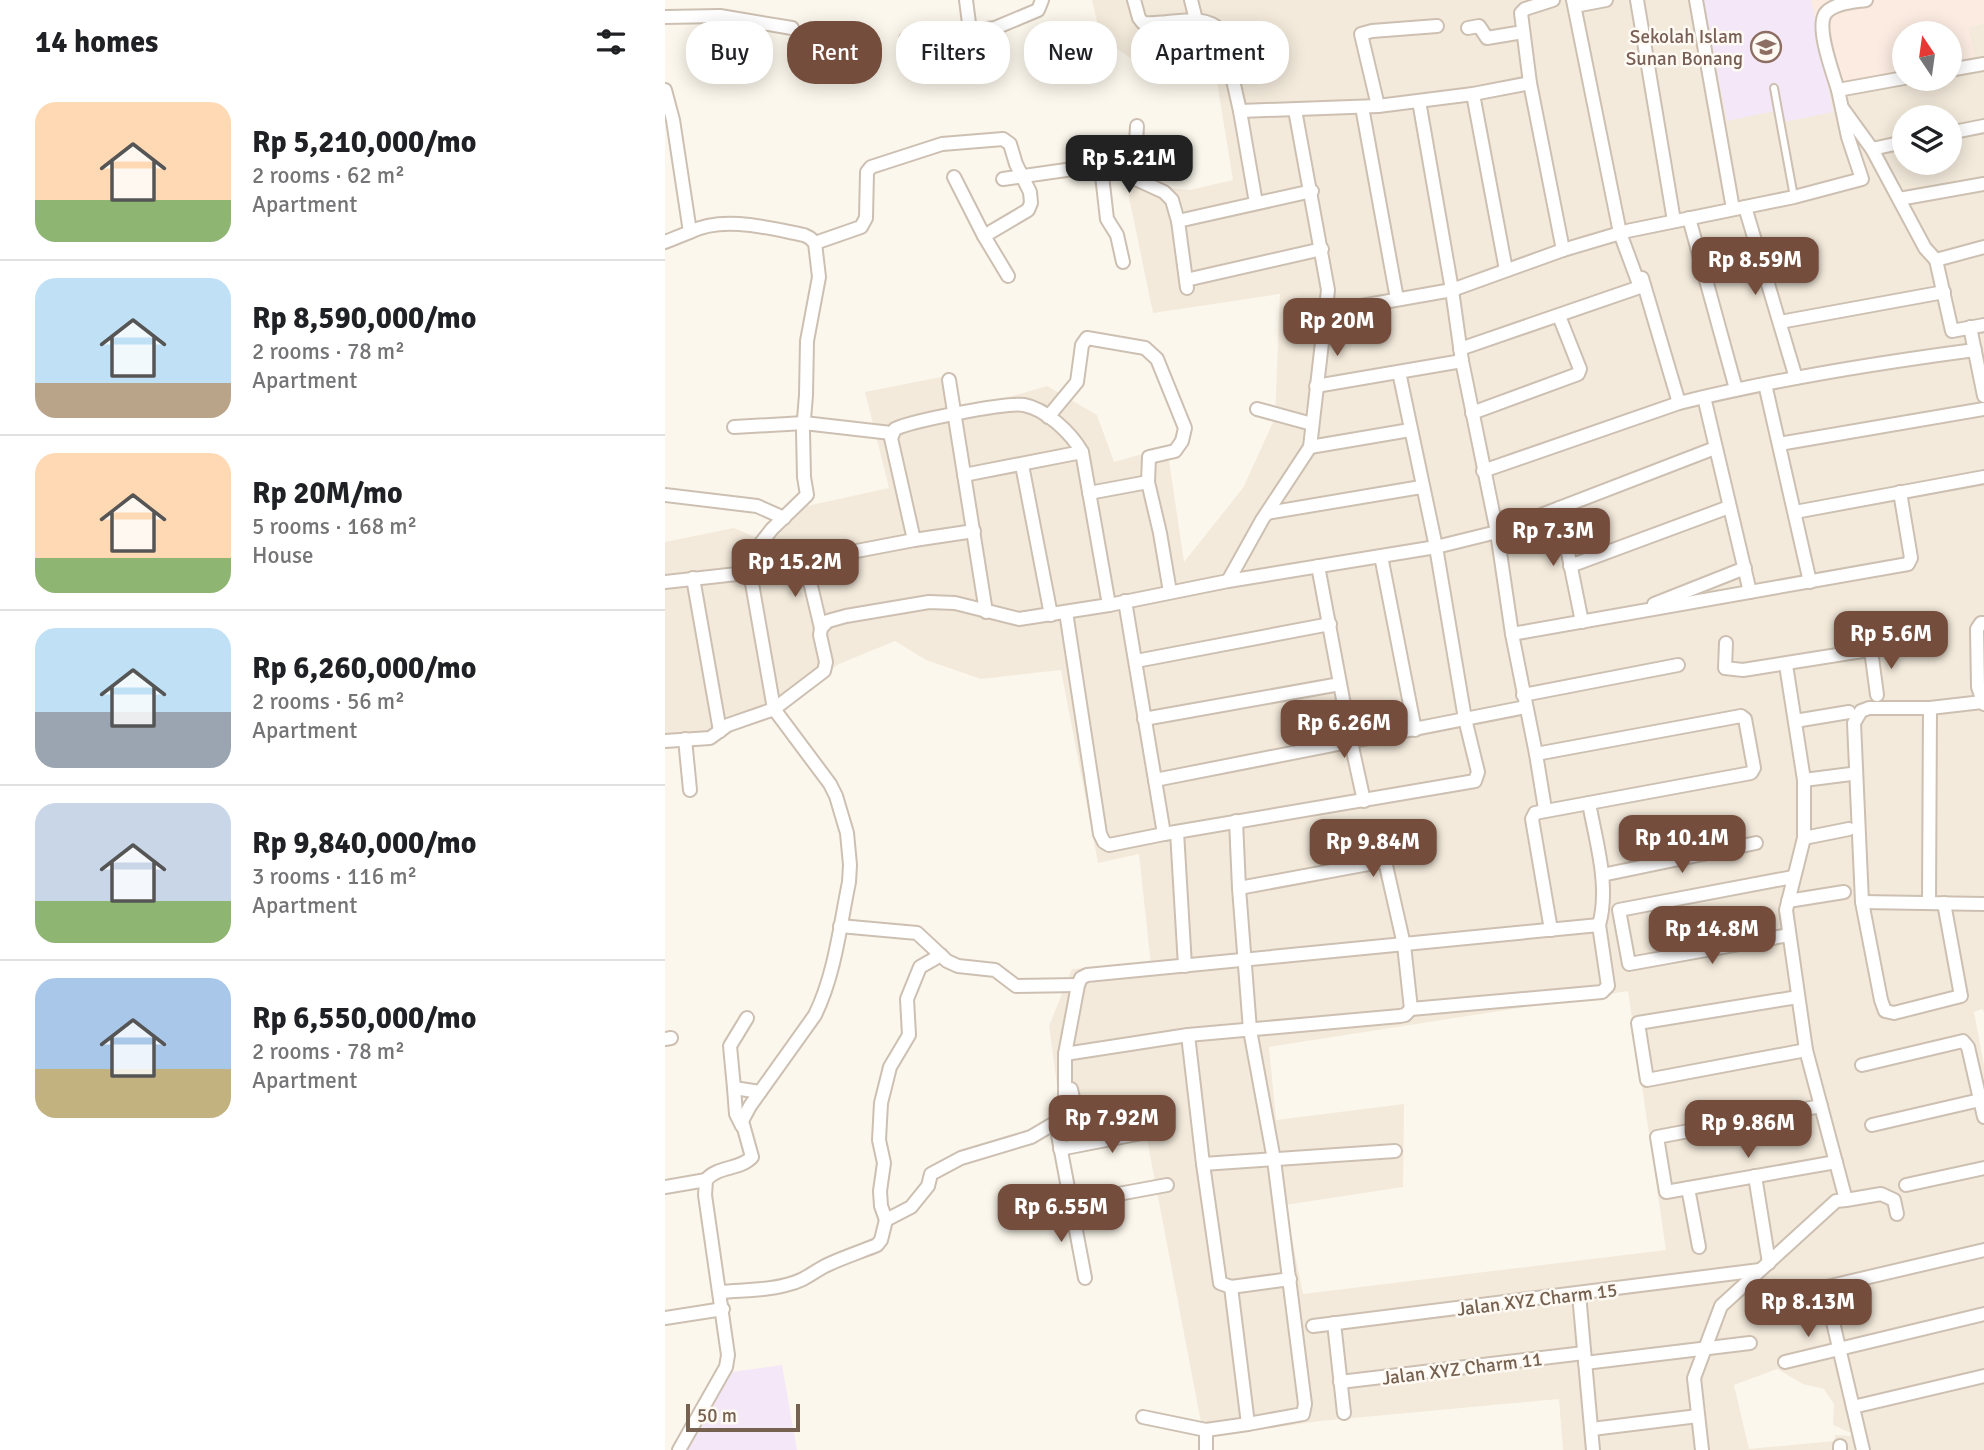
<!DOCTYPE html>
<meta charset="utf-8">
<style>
body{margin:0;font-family:Signika,sans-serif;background:#f2f2f2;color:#202124;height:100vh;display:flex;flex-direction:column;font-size:26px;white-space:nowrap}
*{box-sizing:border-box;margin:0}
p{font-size:23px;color:#757577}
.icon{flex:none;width:38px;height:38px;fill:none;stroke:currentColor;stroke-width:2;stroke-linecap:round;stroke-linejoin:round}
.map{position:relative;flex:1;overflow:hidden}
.panel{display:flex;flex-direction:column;background:#fff;width:665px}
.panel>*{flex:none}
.guide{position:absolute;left:21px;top:21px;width:665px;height:63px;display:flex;gap:14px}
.needle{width:46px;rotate:347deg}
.tools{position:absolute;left:1227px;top:21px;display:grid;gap:14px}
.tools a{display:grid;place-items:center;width:70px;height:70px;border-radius:50%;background:#fff;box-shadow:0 4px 18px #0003;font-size:35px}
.scale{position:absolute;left:21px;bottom:18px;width:114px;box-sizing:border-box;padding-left:7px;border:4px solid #766150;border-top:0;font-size:19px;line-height:24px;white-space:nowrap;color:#766150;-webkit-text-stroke:5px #fefaf3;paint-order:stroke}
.price{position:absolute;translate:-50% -60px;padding:0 16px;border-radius:14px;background:#744d3d;color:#fff;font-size:23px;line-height:46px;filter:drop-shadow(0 2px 4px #0008)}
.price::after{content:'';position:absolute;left:50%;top:42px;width:21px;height:16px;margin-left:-10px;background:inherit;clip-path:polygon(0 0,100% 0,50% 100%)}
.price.on{background:#222;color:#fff}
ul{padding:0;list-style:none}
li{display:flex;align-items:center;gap:21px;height:175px;padding:0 35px}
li+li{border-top:2px solid #e0e0e0}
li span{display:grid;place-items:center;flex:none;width:196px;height:140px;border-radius:21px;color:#555}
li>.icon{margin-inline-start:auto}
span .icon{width:84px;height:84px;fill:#fffc;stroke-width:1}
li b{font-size:30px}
h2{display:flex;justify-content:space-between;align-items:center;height:84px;padding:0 35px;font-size:30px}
.chip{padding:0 24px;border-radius:28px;background:#fff;box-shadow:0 4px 18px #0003;font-size:24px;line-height:63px}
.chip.on{background:#744d3d;color:#fff}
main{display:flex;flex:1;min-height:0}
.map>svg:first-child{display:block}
.residential{fill:#f3eadb;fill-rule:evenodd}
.commercial{fill:#fbebe1}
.education{fill:#f4e8f8}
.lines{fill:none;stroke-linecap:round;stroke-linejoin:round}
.lane-casing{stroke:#cdc0b2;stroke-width:10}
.street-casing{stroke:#cdc0b2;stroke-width:16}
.lane{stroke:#fff;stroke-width:6}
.street{stroke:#fff;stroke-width:12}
.labels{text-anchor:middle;stroke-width:5;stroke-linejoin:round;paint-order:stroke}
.education-label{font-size:19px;fill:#785e54;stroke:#fefaf3;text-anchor:end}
.street-label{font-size:19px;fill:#766150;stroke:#fefaf3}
</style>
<main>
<section class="panel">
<h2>14 homes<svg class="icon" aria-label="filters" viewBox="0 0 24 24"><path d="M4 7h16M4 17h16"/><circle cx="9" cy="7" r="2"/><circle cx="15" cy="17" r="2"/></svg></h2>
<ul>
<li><span style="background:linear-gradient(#ffd9b3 70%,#8fb573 0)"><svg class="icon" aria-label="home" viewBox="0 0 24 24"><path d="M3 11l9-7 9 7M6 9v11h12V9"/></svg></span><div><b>Rp 5,210,000/mo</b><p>2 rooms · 62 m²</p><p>Apartment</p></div></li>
<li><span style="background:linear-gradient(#bfe0f5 75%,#b9a48a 0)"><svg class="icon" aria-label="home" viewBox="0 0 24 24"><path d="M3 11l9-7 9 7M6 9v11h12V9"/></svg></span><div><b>Rp 8,590,000/mo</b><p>2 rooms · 78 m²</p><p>Apartment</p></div></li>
<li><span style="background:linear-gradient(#ffd9b3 75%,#8fb573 0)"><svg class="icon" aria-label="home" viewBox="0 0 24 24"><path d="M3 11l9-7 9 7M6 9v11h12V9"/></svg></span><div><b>Rp 20M/mo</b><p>5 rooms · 168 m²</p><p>House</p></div></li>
<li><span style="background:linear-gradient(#bfe0f5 60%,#9aa5b1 0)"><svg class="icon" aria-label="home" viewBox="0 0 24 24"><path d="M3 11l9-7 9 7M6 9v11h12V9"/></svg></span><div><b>Rp 6,260,000/mo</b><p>2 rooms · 56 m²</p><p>Apartment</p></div></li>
<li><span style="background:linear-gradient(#c9d6e8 70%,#8fb573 0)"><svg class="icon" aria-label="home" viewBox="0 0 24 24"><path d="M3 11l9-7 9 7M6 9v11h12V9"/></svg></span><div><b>Rp 9,840,000/mo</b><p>3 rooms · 116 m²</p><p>Apartment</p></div></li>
<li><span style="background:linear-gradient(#a9c7e8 65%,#c2b280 0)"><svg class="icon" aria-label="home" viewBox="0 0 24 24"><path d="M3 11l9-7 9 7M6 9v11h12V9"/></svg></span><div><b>Rp 6,550,000/mo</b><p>2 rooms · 78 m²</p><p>Apartment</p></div></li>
</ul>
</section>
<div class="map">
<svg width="1319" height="1450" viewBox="0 0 1319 1450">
<rect width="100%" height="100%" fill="#fbf7ec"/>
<path class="residential" d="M427 0H1319V1012L1317 1009 1309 1012 1319 1065V1450H898L894 1399 655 1421 539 1438 477 1113 394 1100 384 1026 407 969 486 965 474 854 433 863 396 670 316 679 261 660 230 641 174 664 99 718 10 741H0V542L69 528 105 544 137 507 224 488 200 392 281 376 288 413 382 386 432 415 449 462 502 447 519 562 578 488 610 418 615 294 488 313 461 183 525 190 568 180 547 52 467 59 436 38ZM1239 33H1284V79H1239ZM1239 117H1284V163H1239ZM963 991 1001 1250 638 1294 620 1205 738 1187 739 1104 611 1120 604 1047ZM1112 1369 1138 1384 1159 1389 1169 1404 1168 1425 1186 1433V1436L1170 1435 1169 1441 1084 1449 1069 1385Z"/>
<polygon class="commercial" points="1146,0 1319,0 1319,24 1304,27 1310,59 1285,64 1284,33 1239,33 1239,72 1163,86"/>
<g class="education">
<polygon points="1038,0 1146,0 1168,112 1119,122 1115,110 1062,121"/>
<polygon points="117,1365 132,1450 18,1450 59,1373"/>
</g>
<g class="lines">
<g class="lane-casing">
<polyline id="lane" points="1109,88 1129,197"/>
</g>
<g class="street-casing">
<g id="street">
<polyline points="301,0 305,31"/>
<path d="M469 0 474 18 478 23C503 26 538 10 557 32L575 111 591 203"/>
<polyline points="526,0 531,20"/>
<polyline points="888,0 860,9 856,13 865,83 898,250"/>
<polyline points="972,0 1009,221"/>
<polyline points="1031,0 1068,209"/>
<polyline points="910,6 941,0"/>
<polyline points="0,17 55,16 127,28"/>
<polyline points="803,28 814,26 822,38 858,32"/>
<polyline points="241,39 330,28 373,10 377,0"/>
<polyline points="1284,70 1319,64"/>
<polyline points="0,90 8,120 25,232 0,242"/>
<path d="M1173 90C1168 73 1151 29 1160 14 1168 3 1189 2 1201 0"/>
<polyline points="808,94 841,270"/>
<polyline points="754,101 787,290 797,361 832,532 847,634 871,754 880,809"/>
<polyline points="713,106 696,34 707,31 772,26"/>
<polyline points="697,107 732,299"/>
<polyline points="1178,109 1207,149 1260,248 1271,260"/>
<polyline points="575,111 713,106 808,94 865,83"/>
<polyline points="1284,133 1319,126"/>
<polyline points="1207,149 1239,142"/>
<polyline points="436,167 442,219 452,235 458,262"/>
<polyline points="289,177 319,236"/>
<polyline points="338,179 415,168 436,167 453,171 499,192 507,200 513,221 522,288"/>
<polyline points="469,179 472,126"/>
<polyline points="1234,199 1319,184"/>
<polyline points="1080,207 1131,378"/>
<polyline points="1024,218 1071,389"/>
<polyline points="513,221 647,191"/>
<polyline points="150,243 196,227 201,218 202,172 206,167 277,144 338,139 345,144 351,164 365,192 366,203 363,210 319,236 343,276"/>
<polyline points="1319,247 1271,260 1287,331 1319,325"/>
<polyline points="977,278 1014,403"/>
<polyline points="521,280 657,249"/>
<polyline points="662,312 787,290 898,250 962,231 1129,197 1197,179 1183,137 1173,90 1239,78"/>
<polyline points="1115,322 1279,292"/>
<polyline points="1305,327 1319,396"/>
<polyline points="795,349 975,287 955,233 908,0"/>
<polyline points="284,380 321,612"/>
<polyline points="1100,384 1145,582"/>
<polyline points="651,386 797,361"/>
<polyline points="1039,397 1085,592"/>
<polyline points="592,409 647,424"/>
<polyline points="807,413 913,374 915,369 894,316"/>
<polyline points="383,417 412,382 417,345 422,338 480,348 492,359 520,428 517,441 510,451 484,457 483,482"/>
<polyline points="69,427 139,423 226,433"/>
<polyline points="1114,444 1319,409"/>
<polyline points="645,447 745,430"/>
<polyline points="357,465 386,615"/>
<path d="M818 471 1014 403C1111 379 1211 363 1310 350"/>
<polyline points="299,475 417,452"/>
<polyline points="424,493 483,482 495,533 505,592"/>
<polyline points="0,495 92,506 119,518"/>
<polyline points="894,508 917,622"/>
<polyline points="1130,512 1319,477"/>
<polyline points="602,513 756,487"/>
<path d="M249 540 226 438 230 429C246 421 342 402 359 405 381 409 406 433 417 452L444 605"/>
<polyline points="716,556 750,730"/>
<polyline points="140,561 156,628"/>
<polyline points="653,566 686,742 699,801"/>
<polyline points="905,566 1064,507"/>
<polyline points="28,578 55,731"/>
<polyline points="563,581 597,520 645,447 663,290 630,110"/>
<polyline points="0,582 72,574 249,540 309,531"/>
<polyline points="460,601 499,834"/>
<polyline points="989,604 1080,568"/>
<polyline points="401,612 435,834 439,842 444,845 499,834 810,781 813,772 800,719 771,547 734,372"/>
<polyline points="1319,623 1316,623 1312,629 1313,687 1319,704"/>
<polyline points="847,634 1243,564 1246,558 1235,492"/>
<polyline points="1061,643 1060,668 1078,670 1248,643"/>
<polyline points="1206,650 1212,695"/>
<polyline points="471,661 665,624"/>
<polyline points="858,695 1013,665"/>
<polyline points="479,719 675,684"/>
<polyline points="1130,721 1184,712"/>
<polyline points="20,739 25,790"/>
<polyline points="0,741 45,738 63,725 109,709 159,671 161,662 155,635 156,628 163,621 181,616 264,602 290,603 354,619 444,605 563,581 771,547 832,532 1050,448"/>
<polyline points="871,754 1076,716 1080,719 1089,768 1086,773 870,813 867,819 886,930"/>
<polyline points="490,780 861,707"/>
<polyline points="1139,780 1186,774"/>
<path d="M924 803C931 842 945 886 934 925L422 975 416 978 413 985 400 1054 523 1035 735 1016 740 1015 746 1009 937 992 943 986 934 925"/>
<polyline points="512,832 520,966"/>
<polyline points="1139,838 1184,829"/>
<polyline points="937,875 1091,843"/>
<polyline points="574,888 720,861 739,945 746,1009"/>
<polyline points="1123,901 1179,892"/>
<polyline points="1197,902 1319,904"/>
<polyline points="1264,903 1265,708"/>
<polyline points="1279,903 1296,996 1229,1013 1220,1011 1216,1000 1197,902 1189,723 1196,711 1204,708 1265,708 1317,702"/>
<polyline points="175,926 252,933 282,961 293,966 330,970 351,986 413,985"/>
<polyline points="1124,935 964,964 954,910 1128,877"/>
<polyline points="1133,997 973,1023 982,1080 1141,1050"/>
<polyline points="82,1018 65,1046 69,1088 95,1092"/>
<polyline points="523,1035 538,1164 555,1283 566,1287 625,1279"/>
<polyline points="0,1039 6,1038"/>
<polyline points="1197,1065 1298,1041 1303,1047 1319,1117"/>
<polyline points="69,1088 71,1114 77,1126"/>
<polyline points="406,1089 418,1144"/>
<polyline points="1156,1106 992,1137 1001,1192 1171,1162"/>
<polyline points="413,1120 393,1135 420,1278"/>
<polyline points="1207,1125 1315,1100"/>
<polyline points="395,1149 492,1130"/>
<polyline points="538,1164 730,1151"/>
<polyline points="1090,1176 1104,1263"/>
<polyline points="1241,1185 1319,1168"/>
<polyline points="0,1187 41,1180"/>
<polyline points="1023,1188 1034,1247"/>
<polyline points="1181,1200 1216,1194 1229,1200 1232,1214"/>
<polyline points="405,1203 502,1185"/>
<polyline points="221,1220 216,1206 215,1191 219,1163 214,1140 216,1103 225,1067 244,1035 242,999 255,967 276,955"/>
<polyline points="566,1287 583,1424 638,1414 640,1404 609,1160 585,1030 574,888 571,821"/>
<polyline points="1160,1288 1198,1450"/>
<path d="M55 1292C78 1290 99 1291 121 1285 139 1281 145 1274 160 1266 176 1258 195 1252 212 1245L216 1240 221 1220 246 1207 263 1186 266 1174 296 1158 366 1137 400 1117V1054"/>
<polyline points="914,1294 928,1450"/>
<polyline points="1106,1300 1319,1250"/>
<polyline points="0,1318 58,1309"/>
<polyline points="669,1323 679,1413"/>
<polyline points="648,1326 1095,1270"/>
<polyline points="1120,1362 1319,1314"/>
<polyline points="920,1363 1085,1343"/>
<polyline points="675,1382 919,1353"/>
<polyline points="1188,1407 1319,1376"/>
<polyline points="478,1417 541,1430 583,1424"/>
<polyline points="927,1429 1033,1416"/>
<polyline points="541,1430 541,1450"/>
<polyline points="1175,1446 1175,1450"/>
<path d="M14 1450 61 1367 63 1355 40 1195 41 1180C52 1166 75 1170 87 1157L77 1121 85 1106 150 1015C170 974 175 926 184 882L185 865 182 833 171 796 165 784 109 709 85 572 88 553 107 529 142 495 139 477 138 431 141 395 142 341 154 277 150 243 145 238 139 235C104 228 58 215 25 232"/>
<polyline points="1037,1450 1029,1378 1056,1306 1171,1201 1181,1200 1141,1050 1121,910 1139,838 1139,780 1121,665"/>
</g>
</g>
<use href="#lane" class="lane"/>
<use href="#street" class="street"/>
</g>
<defs>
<g id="school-ring" transform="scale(1.575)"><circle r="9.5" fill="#fefaf3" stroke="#8d6e63" stroke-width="1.5"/><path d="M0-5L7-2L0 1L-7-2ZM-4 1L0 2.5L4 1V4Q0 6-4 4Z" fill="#8d6e63"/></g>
</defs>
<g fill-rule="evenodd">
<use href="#school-ring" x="1101" y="47"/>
</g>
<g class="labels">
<g class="education-label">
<text x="1078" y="43">Sekolah Islam<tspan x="1078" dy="22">Sunan Bonang</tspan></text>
</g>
<g class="street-label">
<text transform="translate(872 1299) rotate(-7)" y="7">Jalan XYZ Charm 15</text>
<text transform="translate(797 1368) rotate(-7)" y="7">Jalan XYZ Charm 11</text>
</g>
</g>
</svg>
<div class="tools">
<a><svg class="needle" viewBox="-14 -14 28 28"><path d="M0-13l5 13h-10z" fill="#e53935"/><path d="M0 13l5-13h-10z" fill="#757577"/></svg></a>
<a><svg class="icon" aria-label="layers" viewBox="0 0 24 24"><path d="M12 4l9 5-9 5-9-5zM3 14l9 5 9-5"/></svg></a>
</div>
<div class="scale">50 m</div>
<b class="price on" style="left:464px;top:195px">Rp 5.21M</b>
<b class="price" style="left:1090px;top:297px">Rp 8.59M</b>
<b class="price" style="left:672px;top:358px">Rp 20M</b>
<b class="price" style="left:888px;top:568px">Rp 7.3M</b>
<b class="price" style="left:130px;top:599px">Rp 15.2M</b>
<b class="price" style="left:1226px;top:671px">Rp 5.6M</b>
<b class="price" style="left:679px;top:760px">Rp 6.26M</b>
<b class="price" style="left:1017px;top:875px">Rp 10.1M</b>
<b class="price" style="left:708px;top:879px">Rp 9.84M</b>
<b class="price" style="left:1047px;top:966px">Rp 14.8M</b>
<b class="price" style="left:447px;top:1155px">Rp 7.92M</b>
<b class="price" style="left:1083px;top:1160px">Rp 9.86M</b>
<b class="price" style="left:396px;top:1244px">Rp 6.55M</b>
<b class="price" style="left:1143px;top:1339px">Rp 8.13M</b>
<div class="guide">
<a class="chip">Buy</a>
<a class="chip on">Rent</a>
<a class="chip">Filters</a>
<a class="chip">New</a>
<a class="chip">Apartment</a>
</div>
</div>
</main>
